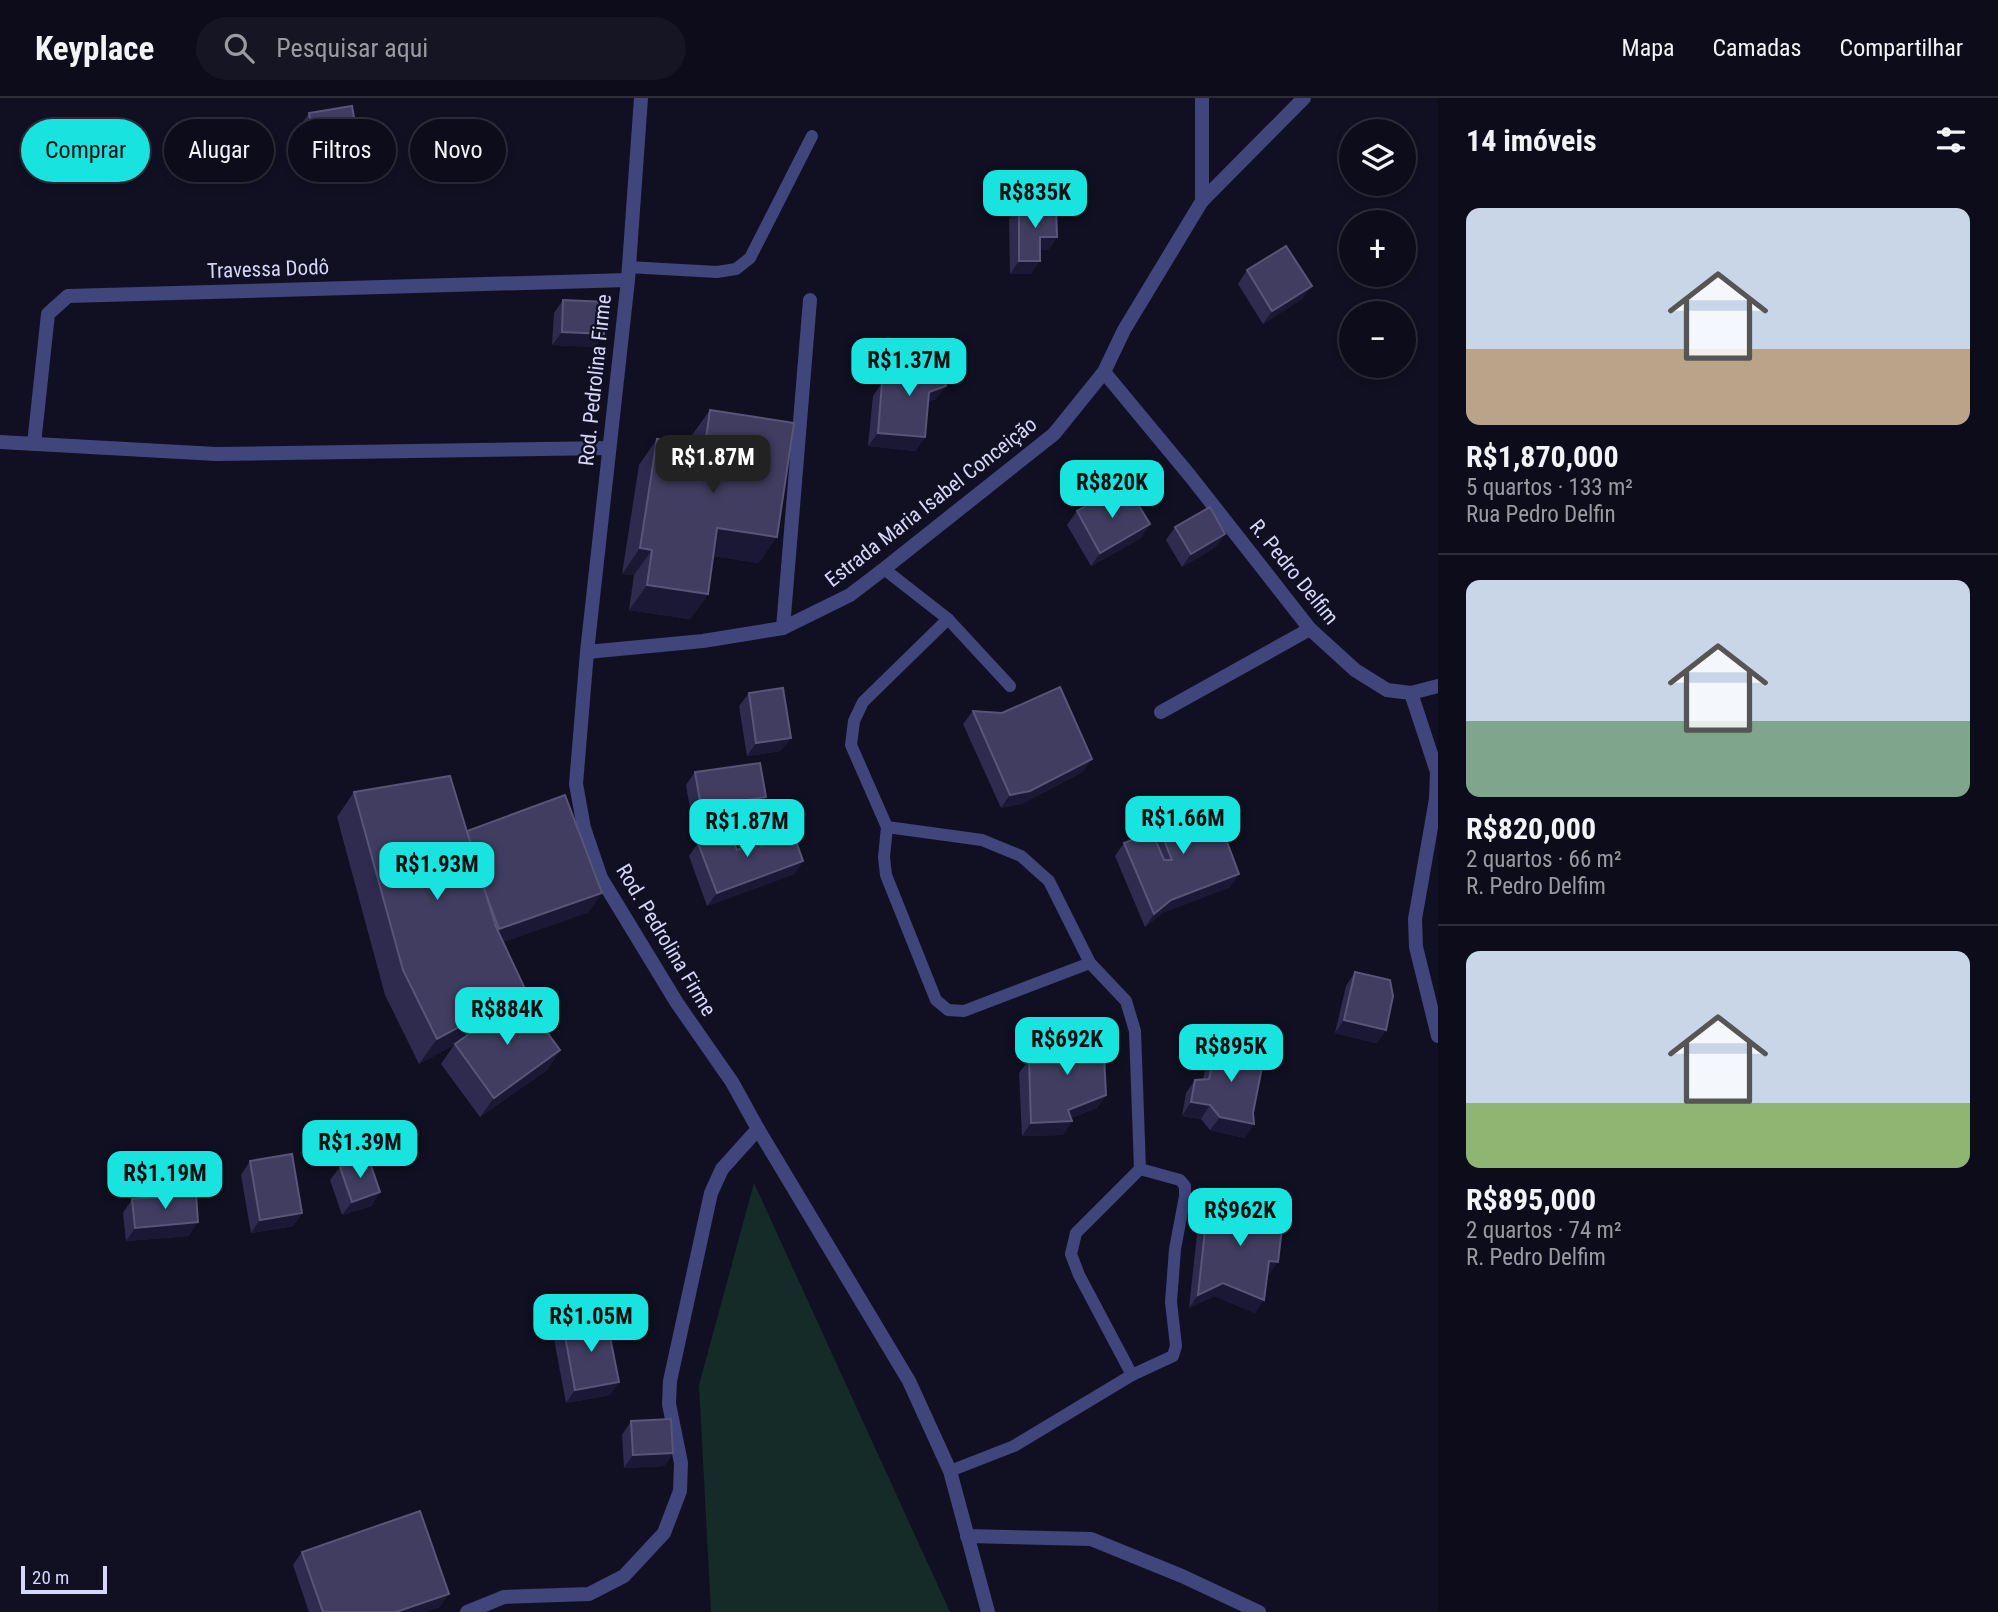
<!DOCTYPE html>
<html lang="pt">
<meta charset="utf-8">
<style>
body{margin:0;font-family:"Roboto Condensed",sans-serif;background:#161523;color:#f1f3f6;height:100vh;display:flex;flex-direction:column;font-size:26px;white-space:nowrap}
*{box-sizing:border-box;margin:0}
p{font-size:23px;color:#9a9ba2}
.icon{flex:none;width:38px;height:38px;fill:none;stroke:currentColor;stroke-width:2;stroke-linecap:round;stroke-linejoin:round}
.map{position:relative;flex:1;overflow:hidden}
.side{display:flex;flex-direction:column;background:#0d0c1a;width:560px}
.side>*{flex:none}
.banner{position:absolute;left:21px;top:21px;width:665px;height:63px;display:flex;gap:14px}
.buttons{position:absolute;left:1339px;top:21px;display:grid;gap:14px}
.buttons a{display:grid;place-items:center;width:77px;height:77px;border-radius:50%;background:#0d0c1a;box-shadow:0 4px 10px #0003,0 0 0 2px #2d2c39;font-size:35px}
.scale{position:absolute;left:21px;bottom:18px;width:86px;box-sizing:border-box;padding-left:7px;border:4px solid #d6d6fa;border-top:0;font-size:19px;line-height:24px;white-space:nowrap;color:#d6d6fa;-webkit-text-stroke:5px #111022;paint-order:stroke}
.price{position:absolute;translate:-50% -60px;padding:0 16px;border-radius:14px;background:#19e3df;color:#111;font-size:23px;line-height:46px;filter:drop-shadow(0 2px 4px #0008)}
.price::after{content:'';position:absolute;left:50%;top:42px;width:21px;height:16px;margin-left:-10px;background:inherit;clip-path:polygon(0 0,100% 0,50% 100%)}
.price.current{background:#222;color:#fff}
ul{padding:0;list-style:none}
li{display:grid;align-content:center;gap:14px;height:371px;padding:0 28px}
li+li{border-top:2px solid #2d2c39}
li span{display:grid;place-items:center;height:217px;border-radius:14px;color:#555}
li>.icon{margin-inline-start:auto}
span .icon{width:126px;height:126px;fill:#fffc;stroke-width:1}
li b{font-size:30px}
h2{display:flex;justify-content:space-between;align-items:center;height:84px;padding:0 28px;font-size:30px}
.tag{padding:0 24px;border-radius:32px;background:#0d0c1a;box-shadow:0 4px 10px #0003,0 0 0 2px #2d2c39;font-size:24px;line-height:63px}
.tag.current{background:#19e3df;color:#111}
header{display:flex;align-items:center;gap:42px;box-sizing:border-box;height:98px;padding:0 35px;background:#0d0c1a;border-bottom:2px solid #2d2c39}
header strong{font-size:33px}
nav{display:flex;gap:38px;margin-inline-start:auto;font-size:24px}
.search{width:490px;height:63px;background:#161523;display:flex;align-items:center;gap:18px;box-sizing:border-box;padding:0 24px;border-radius:38px;color:#9a9ba2;font-size:26px}
main{display:flex;flex:1;min-height:0}
.map>svg:first-child{display:block}
.green{fill:#142b27}
.lines{fill:none;stroke-linecap:round;stroke-linejoin:round}
.service{stroke:#40457c;stroke-width:12}
.minor{stroke:#40457c;stroke-width:14}
.tertiary{stroke:#40457c;stroke-width:14}
.wall{fill:#2e2b4e}
.shaded-wall{fill:#1b1835}
.building{fill:#403d60;stroke:#575578;stroke-width:2}
.labels{text-anchor:middle;stroke-width:5;stroke-linejoin:round;paint-order:stroke}
.street-label{font-size:21px;fill:#d6d6fa;stroke:#111022}
</style>
<header>
<strong>Keyplace</strong>
<div class="search"><svg class="icon" aria-label="search" viewBox="0 0 24 24"><circle cx="10" cy="10" r="6"/><path d="M15 15l6 6"/></svg>Pesquisar aqui</div>
<nav><a>Mapa</a><a>Camadas</a><a>Compartilhar</a></nav>
</header>
<main>
<div class="map">
<svg width="1438" height="1514" viewBox="0 0 1438 1514">
<rect width="100%" height="100%" fill="#111022"/>
<polygon class="green" points="754,1085 950,1514 711,1514 699,1287"/>
<g class="lines">
<g class="service">
<polyline points="628,169 717,174 736,171 750,160 812,38"/>
<polyline points="884,471 948,521 1010,588"/>
<polyline points="948,521 863,604 854,623 851,647 887,729 982,742 1021,758 1049,783 1090,865 1126,903 1135,933 1140,1071 1076,1135 1071,1156 1079,1177 1132,1277 1014,1348 950,1373"/>
<polyline points="887,729 884,759 886,777 936,902 948,912 964,913 1090,865"/>
<polyline points="1132,1277 1173,1258 1176,1248 1171,1204 1175,1151 1185,1098 1185,1088 1180,1082 1140,1071"/>
</g>
<g class="minor">
<polyline points="1202,0 1202,103"/>
<polyline points="1104,274 1191,379 1310,531 1355,572 1387,592 1411,595 1438,588"/>
<polyline points="0,344 216,356 609,350"/>
<polyline points="34,346 48,216 68,198 628,182"/>
<polyline points="783,530 810,202"/>
<polyline points="1411,595 1437,674 1436,701 1415,821 1416,849 1438,938"/>
<polyline points="1161,614 1310,531"/>
<polyline points="967,1438 1091,1441 1182,1478 1259,1514"/>
<polyline points="467,1514 504,1499 589,1496 624,1478 664,1435 680,1393 681,1365 669,1306 670,1283 711,1095 722,1071 758,1031"/>
</g>
<g class="tertiary">
<polyline points="641,0 628,182 587,554 576,686 584,730 601,780 677,905 732,984 758,1031 909,1283 950,1373 988,1514"/>
<polyline points="587,554 703,543 783,530 850,497 884,471 1054,336 1104,274 1124,232 1202,103 1304,0"/>
</g>
</g>
<g class="wall">
<polygon points="309,15 362,64 352,78 309,84 300,28"/>
<polygon points="1019,108 1057,139 1048,152 1040,152 1031,176 1010,176 1009,121"/>
<polygon points="1247,172 1302,201 1263,226 1238,186"/>
<polygon points="563,202 604,236 595,249 552,247 554,215"/>
<polygon points="882,285 936,301 928,304 925,339 915,353 868,348 873,298"/>
<polygon points="710,312 759,465 713,458 708,496 690,521 629,512 634,477 622,476 639,367 657,341 691,346 692,337"/>
<polygon points="1126,408 1150,426 1141,440 1091,468 1067,427 1077,413"/>
<polygon points="1175,429 1216,449 1182,469 1166,442"/>
<polygon points="749,595 781,653 747,658 739,608"/>
<polygon points="973,613 1083,674 1021,706 1001,710 963,626"/>
<polygon points="695,674 766,699 756,712 692,722 686,687"/>
<polygon points="354,694 467,733 589,814 503,844 521,899 560,952 547,972 480,1019 441,966 454,947 419,966 385,897 337,719"/>
<polygon points="1157,724 1230,789 1162,815 1145,829 1115,758 1124,745 1150,735"/>
<polygon points="698,745 737,752 803,763 794,776 707,808 689,758"/>
<polygon points="1355,874 1386,932 1376,945 1335,935 1346,888"/>
<polygon points="1048,939 1106,997 1097,1010 1071,1020 1063,1037 1022,1038 1019,975 1029,962 1039,961 1039,953"/>
<polygon points="1216,950 1245,1040 1210,1032 1201,1021 1182,1018 1186,995 1195,982 1203,981 1207,963"/>
<polygon points="250,1063 302,1115 293,1128 251,1135 241,1077"/>
<polygon points="340,1069 380,1094 371,1108 342,1117 330,1082"/>
<polygon points="132,1101 189,1138 126,1143 123,1115"/>
<polygon points="1208,1105 1269,1177 1267,1177 1255,1215 1214,1198 1189,1210 1199,1118"/>
<polygon points="563,1227 610,1297 566,1305 554,1241"/>
<polygon points="631,1323 673,1355 664,1368 624,1370 622,1337"/>
<polygon points="302,1454 440,1509 425,1514 309,1514 293,1467"/>
</g>
<g class="shaded-wall">
<polygon points="362,64 352,78 309,84 318,71"/>
<polygon points="1040,139 1057,139 1048,152 1031,152"/>
<polygon points="1019,163 1040,163 1031,176 1010,176"/>
<polygon points="1312,188 1302,201 1263,226 1272,213"/>
<polygon points="562,234 604,236 595,249 552,247"/>
<polygon points="946,288 936,301 920,307 929,294"/>
<polygon points="878,335 925,339 915,353 868,348"/>
<polygon points="1150,426 1141,440 1091,468 1100,455"/>
<polygon points="717,430 777,439 759,465 700,456"/>
<polygon points="1225,436 1216,449 1182,469 1191,456"/>
<polygon points="640,450 652,452 634,477 622,476"/>
<polygon points="647,487 708,496 690,521 629,512"/>
<polygon points="791,640 781,653 747,658 756,645"/>
<polygon points="1092,661 1083,674 1021,706 1001,710 1010,697"/>
<polygon points="766,699 756,712 692,722 701,709"/>
<polygon points="803,763 794,776 707,808 717,795"/>
<polygon points="1239,776 1230,789 1162,815 1145,829 1154,816 1171,802"/>
<polygon points="602,795 589,814 485,851 499,831"/>
<polygon points="526,893 508,918 419,966 437,941"/>
<polygon points="1344,922 1386,932 1376,945 1335,935"/>
<polygon points="560,952 547,972 480,1019 494,1000"/>
<polygon points="1106,997 1097,1010 1061,1024 1072,1023 1063,1037 1022,1038 1031,1025"/>
<polygon points="1191,1004 1210,1007 1201,1021 1182,1018"/>
<polygon points="1220,1019 1254,1026 1245,1040 1210,1032"/>
<polygon points="380,1094 371,1108 342,1117 352,1104"/>
<polygon points="302,1115 293,1128 251,1135 260,1122"/>
<polygon points="198,1124 189,1138 126,1143 135,1130"/>
<polygon points="1269,1163 1278,1164 1269,1177 1259,1176"/>
<polygon points="1223,1185 1264,1202 1255,1215 1214,1198 1189,1210 1198,1197"/>
<polygon points="619,1284 610,1297 566,1305 575,1292"/>
<polygon points="673,1355 664,1368 624,1370 633,1357"/>
<polygon points="449,1496 440,1509 425,1514 396,1514"/>
</g>
<g class="building">
<polygon points="352,8 362,64 318,71 309,15"/>
<polygon points="1019,108 1056,108 1057,139 1040,139 1040,163 1019,163"/>
<polygon points="1286,148 1312,188 1272,213 1247,172"/>
<polygon points="563,202 607,204 604,236 562,234"/>
<polygon points="935,257 946,288 929,294 925,339 878,335 882,285 894,271"/>
<polygon points="710,312 794,325 777,439 717,430 708,496 647,487 652,452 640,450 657,341 705,348"/>
<polygon points="1116,391 1126,408 1136,403 1150,426 1100,455 1077,413"/>
<polygon points="1210,409 1225,436 1191,456 1175,429"/>
<polygon points="1060,589 1092,661 1030,693 1010,697 973,613 1002,615"/>
<polygon points="783,590 791,640 756,645 749,595"/>
<polygon points="760,665 766,699 701,709 695,674"/>
<polygon points="450,678 496,829 526,893 437,941 403,872 354,694"/>
<polygon points="565,697 602,795 499,831 486,796 467,733"/>
<polygon points="1212,704 1239,776 1171,802 1154,816 1124,745 1152,734 1164,762 1172,762 1157,724"/>
<polygon points="792,732 803,763 717,795 698,745 729,733 737,752"/>
<polygon points="1355,874 1390,882 1393,898 1386,932 1344,922"/>
<polygon points="521,899 560,952 494,1000 455,946"/>
<polygon points="1103,937 1106,997 1068,1012 1072,1023 1031,1025 1029,962 1049,961 1048,939"/>
<polygon points="1249,949 1263,964 1253,1015 1254,1026 1220,1019 1210,1007 1191,1004 1195,982 1209,981 1216,950"/>
<polygon points="292,1056 302,1115 260,1122 250,1063"/>
<polygon points="368,1059 380,1094 352,1104 340,1069"/>
<polygon points="196,1096 198,1124 135,1130 132,1101"/>
<polygon points="1208,1105 1284,1113 1278,1164 1269,1163 1264,1202 1223,1185 1198,1197"/>
<polygon points="606,1219 619,1284 575,1292 563,1227"/>
<polygon points="671,1321 673,1355 633,1357 631,1323"/>
<polygon points="420,1413 449,1496 396,1514 323,1514 302,1454"/>
</g>
<g class="labels">
<g class="street-label">
<text transform="translate(268 171) rotate(-2)" y="7">Travessa Dodô</text>
<text transform="translate(595 282) rotate(-84)" y="7">Rod. Pedrolina Firme</text>
<text transform="translate(931 404) rotate(-38)" y="7">Estrada Maria Isabel Conceição</text>
<text transform="translate(1294 474) rotate(51)" y="7">R. Pedro Delfim</text>
<text transform="translate(666 842) rotate(59)" y="7">Rod. Pedrolina Firme</text>
</g>
</g>
</svg>
<div class="buttons">
<a><svg class="icon" aria-label="layers" viewBox="0 0 24 24"><path d="M12 4l9 5-9 5-9-5zM3 14l9 5 9-5"/></svg></a>
<a>+</a>
<a>−</a>
</div>
<div class="scale">20 m</div>
<b class="price" style="left:1035px;top:132px">R$835K</b>
<b class="price" style="left:909px;top:300px">R$1.37M</b>
<b class="price current" style="left:713px;top:397px">R$1.87M</b>
<b class="price" style="left:1112px;top:422px">R$820K</b>
<b class="price" style="left:1183px;top:758px">R$1.66M</b>
<b class="price" style="left:747px;top:761px">R$1.87M</b>
<b class="price" style="left:437px;top:804px">R$1.93M</b>
<b class="price" style="left:507px;top:949px">R$884K</b>
<b class="price" style="left:1067px;top:979px">R$692K</b>
<b class="price" style="left:1231px;top:986px">R$895K</b>
<b class="price" style="left:360px;top:1082px">R$1.39M</b>
<b class="price" style="left:165px;top:1113px">R$1.19M</b>
<b class="price" style="left:1240px;top:1150px">R$962K</b>
<b class="price" style="left:591px;top:1256px">R$1.05M</b>
<div class="banner">
<a class="tag current">Comprar</a>
<a class="tag">Alugar</a>
<a class="tag">Filtros</a>
<a class="tag">Novo</a>
</div>
</div>
<section class="side">
<h2>14 imóveis<svg class="icon" aria-label="filters" viewBox="0 0 24 24"><path d="M4 7h16M4 17h16"/><circle cx="9" cy="7" r="2"/><circle cx="15" cy="17" r="2"/></svg></h2>
<ul>
<li><span style="background:linear-gradient(#c9d6e8 65%,#b9a48a 0)"><svg class="icon" aria-label="home" viewBox="0 0 24 24"><path d="M3 11l9-7 9 7M6 9v11h12V9"/></svg></span><div><b>R$1,870,000</b><p>5 quartos · 133 m²</p><p>Rua Pedro Delfin</p></div></li>
<li><span style="background:linear-gradient(#c9d6e8 65%,#7fa58c 0)"><svg class="icon" aria-label="home" viewBox="0 0 24 24"><path d="M3 11l9-7 9 7M6 9v11h12V9"/></svg></span><div><b>R$820,000</b><p>2 quartos · 66 m²</p><p>R. Pedro Delfim</p></div></li>
<li><span style="background:linear-gradient(#c9d6e8 70%,#8fb573 0)"><svg class="icon" aria-label="home" viewBox="0 0 24 24"><path d="M3 11l9-7 9 7M6 9v11h12V9"/></svg></span><div><b>R$895,000</b><p>2 quartos · 74 m²</p><p>R. Pedro Delfim</p></div></li>
</ul>
</section>
</main>
